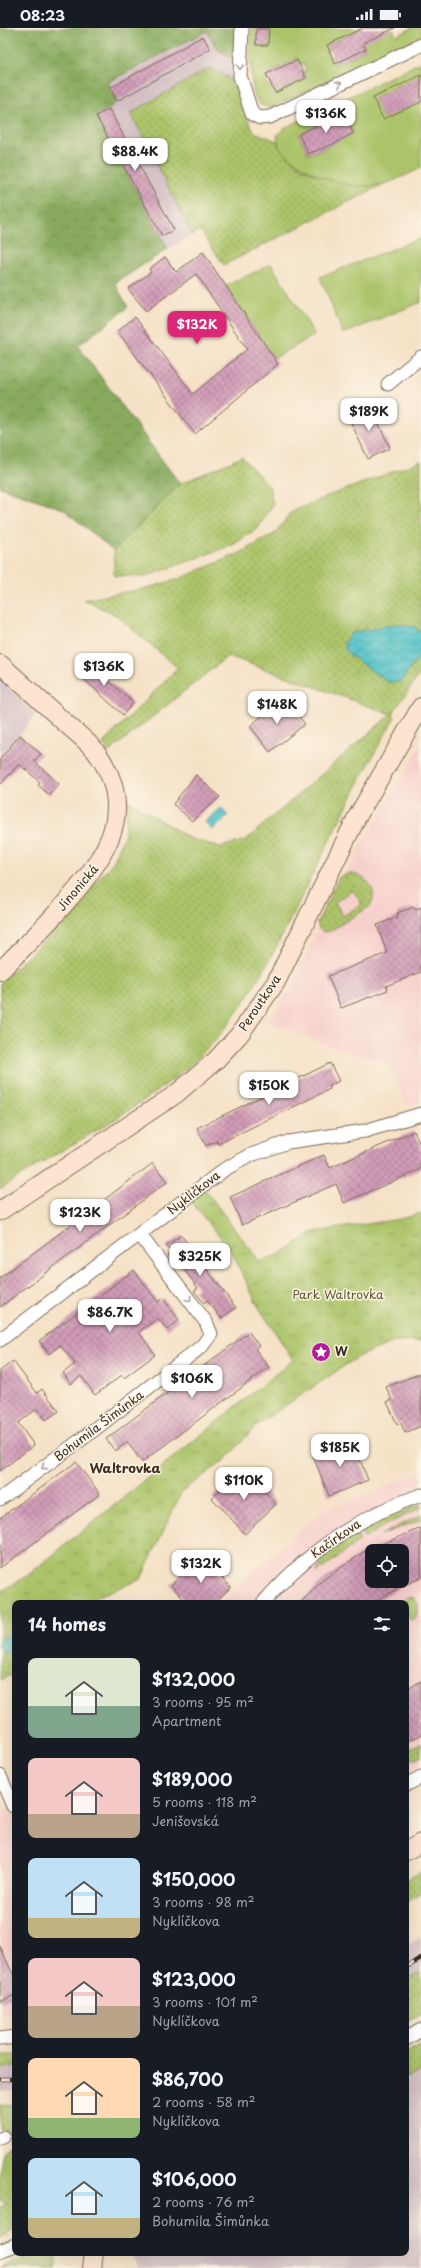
<!DOCTYPE html>
<meta charset="utf-8">
<style>
body{margin:0;font-family:"Playpen Sans",sans-serif;background:#20242c;color:#f1f3f6;height:100vh;display:flex;flex-direction:column;font-size:15px;white-space:nowrap}
*{box-sizing:border-box;margin:0}
p{font-size:13px;color:#9ea1a6}
.icon{flex:none;width:22px;height:22px;fill:none;stroke:currentColor;stroke-width:2;stroke-linecap:round;stroke-linejoin:round}
.map{position:relative;flex:1;overflow:hidden}
.details{position:absolute;left:12px;top:1572px;width:397px;height:656px;display:flex;flex-direction:column;background:#171b24;border-radius:8px;box-shadow:0 4px 16px #0002}
.details>*{flex:none}
.controls{position:absolute;left:365px;top:1516px;display:grid;gap:8px}
.controls a{display:grid;place-items:center;width:44px;height:44px;border-radius:8px;background:#171b24;box-shadow:0 4px 16px #0002;font-size:20px}
.price{position:absolute;translate:-50% -34px;padding:0 9px;border-radius:8px;background:#fff;color:#222;font-size:13px;line-height:26px;filter:drop-shadow(0 1px 2px #0008)}
.price::after{content:'';position:absolute;left:50%;top:24px;width:12px;height:9px;margin-left:-6px;background:inherit;clip-path:polygon(0 0,100% 0,50% 100%)}
.price.selected{background:#db2777;color:#fff}
ul{padding:0;list-style:none}
li{display:flex;align-items:center;gap:12px;height:100px;padding:0 16px}
li span{display:grid;place-items:center;flex:none;width:112px;height:80px;border-radius:8px;color:#555}
li>.icon{margin-inline-start:auto}
span .icon{width:48px;height:48px;fill:#fffc;stroke-width:1}
li b{font-size:17px}
h2{display:flex;justify-content:space-between;align-items:center;height:48px;padding:0 16px;font-size:17px}
.status{display:flex;justify-content:space-between;align-items:center;height:28px;padding:0 20px;background:#171b24;direction:ltr}
.status svg{height:11px;fill:currentColor}
.map>svg:first-child{display:block}
.built{fill:#f7d0cc;fill-rule:evenodd}
.industrial{fill:#d2bec3}
.grass{fill:url(#grass-dots);stroke:#737744;fill-rule:evenodd}
.forest{fill:url(#forest-crowns);stroke:#626a3e}
.park{fill:url(#park-tufts);stroke:#737744}
.garden{fill:#abc469;stroke:#737744;fill-rule:evenodd}
.water{fill:url(#water-waves);stroke:#487674}
.building{fill:url(#building-cross-hatch);fill-rule:evenodd}
.lines{fill:none;stroke-linecap:round;stroke-linejoin:round}
.street-casing{stroke:#7c6a59;stroke-width:15}
.secondary-casing{stroke:#7c6a59;stroke-width:20}
.street{stroke:#fff;stroke-width:13}
.secondary{stroke:#fde4d1;stroke-width:18}
.rail-casing{stroke:#3b2a1e;stroke-width:4.5}
.rail{stroke:#fcf5e5;stroke-width:3;stroke-dasharray:9;stroke-linecap:butt}
.oneway{stroke:#a79f9a}
.labels{text-anchor:middle;stroke-width:3;stroke-linejoin:round;paint-order:stroke}
.street-label{font-size:12px;fill:#3b2a1e;stroke:#fcf5e5}
.park-label{font-size:12px;fill:#5d5834;stroke:#fcf5e5}
.poi-label{font-size:12px;font-weight:bold;fill:#3b2a1e;stroke:#fcf5e5;text-anchor:start}
.neighbourhood-label{font-size:13px;font-weight:bold;fill:#3b2a1e;stroke:#fcf5e5}
</style>
<div class="status"><b>08:23</b><svg viewBox="0 0 49 12"><path d="M0 12V9h3v3zM5 12V6h3v6zM10 12V3h3v9zM15 12V0h3v12zM26 1h20v11H26zM47 4h2v5h-2z"/></svg></div>
<div class="map">
<svg width="421" height="2240" viewBox="0 0 421 2240">
<defs>
<pattern id="grass-dots" width="8" height="8" patternUnits="userSpaceOnUse"><rect width="8" height="8" fill="#abc469"/><path d="M2 2h.1M6 6h.1" fill="none" stroke="#8c9f56" stroke-width="1.8" stroke-linecap="round"/></pattern>
<pattern id="forest-crowns" width="20" height="18" patternUnits="userSpaceOnUse"><rect width="20" height="18" fill="#88aa5d"/><path d="M2 6a3 3 0 1 1 6 0M12 15a3 3 0 1 1 6 0" fill="none" stroke="#708b4c"/></pattern>
<pattern id="park-tufts" width="24" height="20" patternUnits="userSpaceOnUse"><rect width="24" height="20" fill="#abc469"/><path d="M3 7l-1-3M5 7V3M7 7l1-3M15 17l-1-3M17 17v-4M19 17l1-3" fill="none" stroke="#8c9f56"/></pattern>
<pattern id="water-waves" width="16" height="10" patternUnits="userSpaceOnUse"><rect width="16" height="10" fill="#55c3c9"/><path d="M0 5q4-4 8 0t8 0" fill="none" stroke="#489fa3"/></pattern>
<pattern id="building-cross-hatch" width="8" height="8" patternUnits="userSpaceOnUse"><rect width="8" height="8" fill="#d19cb8"/><path d="M0 0l8 8M0 8l8-8" fill="none" stroke="#ab7f95"/></pattern>
</defs>
<rect width="100%" height="100%" fill="#fcf5e5"/>
<filter id="ink" filterUnits="userSpaceOnUse"><feTurbulence type="fractalNoise" baseFrequency=".025" numOctaves="2"/><feDisplacementMap in="SourceGraphic" scale="8" xChannelSelector="R" yChannelSelector="G"/><feConvolveMatrix kernelMatrix="1 2 1 2 8 2 1 2 1" color-interpolation-filters="sRGB"/></filter>
<filter id="wash" filterUnits="userSpaceOnUse"><feTurbulence type="fractalNoise" baseFrequency=".012" numOctaves="4" result="noise"/><feDisplacementMap in="SourceGraphic" scale="16" xChannelSelector="R" yChannelSelector="G"/><feGaussianBlur stdDeviation="0.9" result="paint"/><feColorMatrix in="noise" values="0 0 0 0 0 0 0 0 0 0 0 0 0 0 0 0 0 1.4 0 .05"/><feComposite in="paint" operator="in"/></filter>
<g filter="url(#wash)">
<rect width="100%" height="100%" fill="#f5e1c6"/>
<g class="built">
<polygon points="421,716 421,1073 408,1079 388,1036 323,1016 268,993 289,962 345,846"/>
<path d="M421 1445V1736L406 1744V1575H224L256 1541 322 1484ZM372 1523H402V1553H372Z"/>
<polygon points="15,1777 15,1981 0,1986 0,1784"/>
</g>
<g class="industrial">
<polygon points="207,3 217,21 232,30 232,52 209,40 131,85 192,207 168,221 96,88 109,81 117,72 107,54"/>
<polygon points="0,652 37,687 0,728"/>
<polygon points="421,1909 421,1944 406,1952 406,1918"/>
<polygon points="0,2039 15,2039 15,2062 0,2063"/>
<polygon points="421,2043 421,2240 137,2240 131,2225 406,2225 406,2049"/>
</g>
<g class="grass">
<path d="M209 40 232 52 239 73 254 104 277 113C279 123 286 127 294 134 322 155 354 158 388 154L224 237 200 202 192 207 131 85Z"/>
<polygon points="242,429 269,458 273,476 258,500 233,517 145,549 114,548 114,523 180,456"/>
<path d="M421 433V605L415 599 383 650 388 654H400L421 626V644L392 686 395 689C363 744 335 801 307 858 277 917 249 980 201 1027 142 1083 67 1116 0 1161V955L50 907 114 833 125 805 127 772 191 811 221 819 246 812 391 686 228 628 109 724 103 715 178 640 116 587 83 572 146 560 176 552 240 525 276 505 290 485 328 468Z"/>
<path d="M350 845C366 848 381 863 369 879L330 903 323 904 319 901 317 895 339 849ZM353 862 362 876 343 888 335 874Z"/>
<polygon points="421,1476 421,1480 385,1497 365,1510 360,1503 383,1491"/>
<polygon points="421,1487 421,1492 380,1507"/>
<polygon points="356,1505 360,1512 317,1545 322,1530"/>
<polygon points="408,1569 414,1570 418,1577 416,1589 413,1592 409,1591 406,1586 406,1575 400,1575"/>
<polygon points="421,1715 421,1729 406,1733 406,1722"/>
<polygon points="421,1844 421,1866 406,1874 406,1852"/>
<polygon points="421,1944 421,1987 406,1995 406,1952"/>
<polygon points="421,2016 421,2043 406,2049 406,2025"/>
<polygon points="15,2025 15,2039 0,2039 0,2029"/>
<polygon points="0,2076 15,2077 15,2202 0,2210 0,2180 7,2177 0,2173 0,2127 10,2116 8,2102 0,2102"/>
<polygon points="36,2225 53,2225 56,2227 56,2240 1,2240"/>
</g>
<polygon class="forest" points="0,0 236,0 232,30 217,21 207,3 108,54 117,72 109,81 96,88 168,221 115,255 128,279 78,318 180,456 114,523 63,481 0,459"/>
<g class="park">
<polygon points="203,1159 260,1234 280,1226 314,1204 400,1191 421,1185 421,1313 394,1314 359,1328 257,1397 226,1431 182,1463 141,1551 81,1575 15,1575 15,1615 14,1613 0,1610 0,1564 27,1548 293,1332 258,1278 230,1221 188,1170"/>
<polygon points="15,1616 15,1645 0,1652 0,1621 15,1618"/>
</g>
<g class="garden">
<path d="M252 0 393 1 396 8 412 0H421V9L272 79C267 79 262 79 258 74 249 64 249 14 252 0ZM257 1H269V10H267L270 17H256ZM357 3 366 21 335 36 332 29 329 30 326 24 329 22 327 17ZM297 31 300 36 303 35 306 41 303 43 306 50 276 65 272 58 269 59 266 53 269 51 267 46Z"/>
<path d="M421 34V55L398 57 392 60 391 87 421 73V140C411 145 400 150 390 154 350 167 307 147 279 120L277 108 284 100ZM344 85 353 105 323 121 308 126 299 106Z"/>
<polygon points="421,210 421,274 343,306 320,249"/>
<polygon points="271,236 315,307 274,330 226,258"/>
</g>
<g class="water">
<polygon points="396,596 415,599 421,605 421,626 400,654 388,654 350,627 345,621 344,614 351,605"/>
<polygon points="221,780 228,788 212,802 205,794"/>
<circle cx="7" cy="1616" r="8"/>
</g>
<g id="blocks">
<g class="building">
<polygon points="363,0 395,0 363,15 366,21 335,36 327,17"/>
<polygon points="256,1 269,1 268,17 256,17"/>
<polygon points="203,8 210,21 117,73 110,60"/>
<polygon points="297,32 306,50 275,65 266,46"/>
<polygon points="421,47 421,74 383,91 373,70"/>
<polygon points="109,81 174,202 162,208 96,88"/>
<polygon points="344,84 353,105 336,115 308,126 299,106"/>
<polygon points="203,224 278,336 195,406 117,303 135,289 193,366 247,321 196,246 146,283 128,261 151,244 149,241 165,229 176,244"/>
<polygon points="370,377 390,420 368,431 348,388"/>
<polygon points="85,631 133,675 123,687 74,642"/>
<polygon points="284,670 305,696 270,724 250,698"/>
<polygon points="20,707 41,726 34,733 59,756 49,767 38,757 40,754 19,736 0,757 0,731"/>
<polygon points="196,747 220,769 192,793 173,776"/>
<polygon points="414,879 415,882 421,879 421,944 386,958 388,962 341,980 328,948 387,925 377,897 398,889 397,885"/>
<polygon points="330,1035 339,1053 329,1058 330,1061 218,1116 217,1113 206,1118 197,1100"/>
<polygon points="414,1103 421,1119 421,1141 344,1175 336,1156 242,1197 230,1169 324,1127 330,1140"/>
<polygon points="153,1135 167,1154 0,1279 0,1250"/>
<polygon points="181,1207 236,1280 221,1290 207,1272 204,1275 194,1263 198,1260 180,1236 176,1239 167,1227 171,1224 166,1218"/>
<polygon points="134,1242 158,1274 163,1270 179,1292 167,1302 158,1290 139,1304 155,1327 124,1350 122,1347 95,1367 81,1348 71,1356 63,1345 75,1336 60,1317 49,1326 39,1313"/>
<polygon points="249,1304 259,1318 255,1321 269,1339 142,1434 127,1414 115,1423 106,1411"/>
<polygon points="13,1333 37,1365 42,1361 59,1383 46,1392 37,1381 18,1395 34,1417 0,1443 0,1343"/>
<polygon points="421,1345 421,1398 405,1405 401,1395 397,1396 387,1374 392,1372 386,1359"/>
<polygon points="352,1412 368,1452 329,1468 313,1428"/>
<polygon points="76,1434 100,1466 0,1540 0,1490"/>
<polygon points="243,1441 276,1476 245,1506 212,1470"/>
<path d="M421 1500V1550L402 1558 373 1575H300L323 1552 365 1523ZM372 1523H402V1553H372Z"/>
<polygon points="201,1529 231,1559 214,1575 187,1575 171,1557"/>
<polygon points="421,1653 421,1707 406,1714 406,1662"/>
<polygon points="0,1918 15,1951 15,1967 0,1974"/>
</g>
</g>
</g>
<g filter="url(#ink)">
<use href="#blocks" fill-opacity="0" stroke="#7c6a59" stroke-width="1"/>
<g class="lines">
<g class="street-casing">
<g id="street">
<polyline points="242,0 240,48 252,86 260,90 270,89 421,17"/>
<polyline points="388,356 421,329"/>
<polyline points="0,1312 225,1141 251,1127 288,1114 365,1103 421,1086"/>
<polyline points="0,1471 82,1411 202,1318 211,1306 206,1294 140,1207"/>
<path d="M263 1575C306 1525 359 1488 421 1467"/>
<polyline points="0,1748 13,1778"/>
<polyline points="406,1757 421,1749"/>
<polyline points="0,2011 15,2009"/>
<polyline points="406,2011 421,2002"/>
<polyline points="0,2110 3,2109"/>
<polyline points="0,2223 15,2217"/>
</g>
</g>
<g class="secondary-casing">
<g id="secondary">
<path d="M0 636C21 655 42 674 63 693 73 702 85 711 94 721 139 779 108 827 67 873 46 898 23 920 0 943"/>
<polyline points="0,1183 176,1066 216,1032 239,1007 276,954 357,789 421,679"/>
<polyline points="406,1823 421,1815"/>
<polyline points="92,2240 94,2225"/>
</g>
</g>
<use href="#street" class="street"/>
<use href="#secondary" class="secondary"/>
<g class="rail-casing">
<g id="rail">
<polyline points="406,1939 421,1931"/>
<polyline points="0,2051 15,2051"/>
</g>
</g>
<use href="#rail" class="rail"/>
</g>
<defs><path id="oneway-chevron" d="M-2-3.5L2.5 0L-2 3.5" fill="none" stroke-width="1.6" stroke-linecap="round" stroke-linejoin="round"/></defs>
<g class="oneway">
<use href="#oneway-chevron" transform="translate(240 39) rotate(90)"/>
<use href="#oneway-chevron" transform="translate(339 56) rotate(-26)"/>
<use href="#oneway-chevron" transform="translate(189 1271) rotate(53)"/>
<use href="#oneway-chevron" transform="translate(44 1439) rotate(144)"/>
</g>
</g>
<defs>
<g id="sight-disc" transform="scale(1)"><circle r="9.5" fill="#b5179e" stroke="#fcf5e5"/><path d="M0-6L1.8-2.2L6-1.7L2.9 1.2L3.7 5.4L0 3.3L-3.7 5.4L-2.9 1.2L-6-1.7L-1.8-2.2Z" fill="#fff"/></g>
</defs>
<g fill-rule="evenodd">
<use href="#sight-disc" x="321" y="1324"/>
</g>
<g class="labels">
<g class="street-label">
<text transform="translate(78 860) rotate(-50)" y="4">Jinonická</text>
<text transform="translate(260 975) rotate(-56)" y="4">Peroutkova</text>
<text transform="translate(194 1165) rotate(-38)" y="4">Nyklíčkova</text>
<text transform="translate(99 1398) rotate(-37)" y="4">Bohumila Šimůnka</text>
<text transform="translate(336 1511) rotate(-35)" y="4">Kačírkova</text>
</g>
<g class="park-label">
<text x="338" y="1271">Park Waltrovka</text>
</g>
<g class="poi-label">
<text x="335" y="1328">W</text>
</g>
<g class="neighbourhood-label">
<text x="125" y="1445">Waltrovka</text>
</g>
</g>
</svg>
<div class="controls">
<a><svg class="icon" aria-label="locate" viewBox="0 0 24 24"><circle cx="12" cy="12" r="6"/><path d="M12 2v4M12 18v4M2 12h4M18 12h4"/></svg></a>
</div>
<b class="price" style="left:326px;top:106px">$136K</b>
<b class="price" style="left:135px;top:144px">$88.4K</b>
<b class="price selected" style="left:197px;top:317px">$132K</b>
<b class="price" style="left:369px;top:404px">$189K</b>
<b class="price" style="left:104px;top:659px">$136K</b>
<b class="price" style="left:277px;top:697px">$148K</b>
<b class="price" style="left:269px;top:1078px">$150K</b>
<b class="price" style="left:80px;top:1205px">$123K</b>
<b class="price" style="left:200px;top:1249px">$325K</b>
<b class="price" style="left:110px;top:1305px">$86.7K</b>
<b class="price" style="left:192px;top:1371px">$106K</b>
<b class="price" style="left:340px;top:1440px">$185K</b>
<b class="price" style="left:244px;top:1473px">$110K</b>
<b class="price" style="left:201px;top:1556px">$132K</b>
<section class="details">
<h2>14 homes<svg class="icon" aria-label="filters" viewBox="0 0 24 24"><path d="M4 7h16M4 17h16"/><circle cx="9" cy="7" r="2"/><circle cx="15" cy="17" r="2"/></svg></h2>
<ul>
<li><span style="background:linear-gradient(#dfe7d0 60%,#7fa58c 0)"><svg class="icon" aria-label="home" viewBox="0 0 24 24"><path d="M3 11l9-7 9 7M6 9v11h12V9"/></svg></span><div><b>$132,000</b><p>3 rooms · 95 m²</p><p>Apartment</p></div></li>
<li><span style="background:linear-gradient(#f6c9c9 70%,#b9a48a 0)"><svg class="icon" aria-label="home" viewBox="0 0 24 24"><path d="M3 11l9-7 9 7M6 9v11h12V9"/></svg></span><div><b>$189,000</b><p>5 rooms · 118 m²</p><p>Jenišovská</p></div></li>
<li><span style="background:linear-gradient(#bfe0f5 75%,#c2b280 0)"><svg class="icon" aria-label="home" viewBox="0 0 24 24"><path d="M3 11l9-7 9 7M6 9v11h12V9"/></svg></span><div><b>$150,000</b><p>3 rooms · 98 m²</p><p>Nyklíčkova</p></div></li>
<li><span style="background:linear-gradient(#f6c9c9 60%,#b9a48a 0)"><svg class="icon" aria-label="home" viewBox="0 0 24 24"><path d="M3 11l9-7 9 7M6 9v11h12V9"/></svg></span><div><b>$123,000</b><p>3 rooms · 101 m²</p><p>Nyklíčkova</p></div></li>
<li><span style="background:linear-gradient(#ffd9b3 75%,#8fb573 0)"><svg class="icon" aria-label="home" viewBox="0 0 24 24"><path d="M3 11l9-7 9 7M6 9v11h12V9"/></svg></span><div><b>$86,700</b><p>2 rooms · 58 m²</p><p>Nyklíčkova</p></div></li>
<li><span style="background:linear-gradient(#bfe0f5 75%,#c2b280 0)"><svg class="icon" aria-label="home" viewBox="0 0 24 24"><path d="M3 11l9-7 9 7M6 9v11h12V9"/></svg></span><div><b>$106,000</b><p>2 rooms · 76 m²</p><p>Bohumila Šimůnka</p></div></li>
</ul>
</section>
</div>
